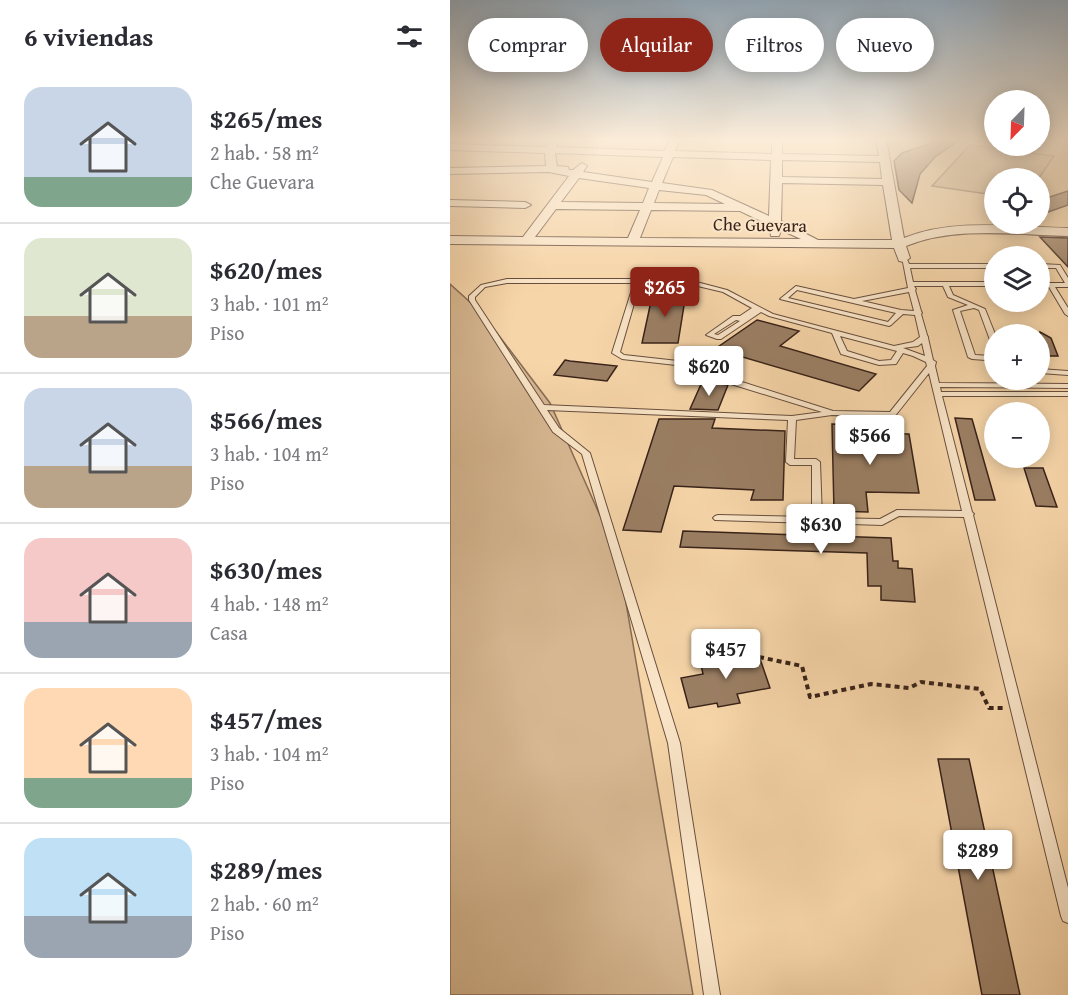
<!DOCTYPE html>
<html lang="es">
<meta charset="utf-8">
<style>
body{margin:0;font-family:"Gentium Book Plus",serif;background:#f2f2f3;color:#2b2b33;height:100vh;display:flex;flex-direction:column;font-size:22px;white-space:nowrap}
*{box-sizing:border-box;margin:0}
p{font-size:20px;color:#7c7c81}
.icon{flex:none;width:33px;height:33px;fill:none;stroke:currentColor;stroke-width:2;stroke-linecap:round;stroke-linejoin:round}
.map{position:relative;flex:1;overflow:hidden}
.panel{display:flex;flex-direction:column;background:#fff;width:450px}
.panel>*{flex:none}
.hud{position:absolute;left:18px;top:18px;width:510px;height:54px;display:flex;gap:12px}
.needle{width:39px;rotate:203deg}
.tools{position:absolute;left:534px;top:90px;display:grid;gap:12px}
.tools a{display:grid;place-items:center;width:66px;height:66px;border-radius:50%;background:#fff;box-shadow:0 3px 15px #0003;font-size:30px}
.price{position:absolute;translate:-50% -51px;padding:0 14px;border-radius:6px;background:#fff;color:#222;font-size:20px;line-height:39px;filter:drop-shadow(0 2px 3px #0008)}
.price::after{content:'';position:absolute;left:50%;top:36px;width:18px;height:14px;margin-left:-9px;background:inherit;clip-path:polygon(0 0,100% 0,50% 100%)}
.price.selected{background:#8f2418;color:#fff}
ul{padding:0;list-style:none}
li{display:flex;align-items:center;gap:18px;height:150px;padding:0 24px}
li+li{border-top:2px solid #e1e1e2}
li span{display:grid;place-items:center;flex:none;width:168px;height:120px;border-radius:18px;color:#555}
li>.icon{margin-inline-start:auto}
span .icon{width:72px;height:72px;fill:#fffc;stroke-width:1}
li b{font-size:26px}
h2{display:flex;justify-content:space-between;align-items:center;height:72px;padding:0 24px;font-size:26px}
.chip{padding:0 21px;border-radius:27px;background:#fff;box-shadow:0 3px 15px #0003;font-size:21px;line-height:54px}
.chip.selected{background:#8f2418;color:#fff}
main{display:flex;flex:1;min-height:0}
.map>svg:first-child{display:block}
.green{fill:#d6b791;stroke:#876c55;stroke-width:1.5}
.building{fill:#9b7f64;stroke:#382219;stroke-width:1.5}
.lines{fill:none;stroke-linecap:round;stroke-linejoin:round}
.lane-casing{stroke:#684f3d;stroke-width:2}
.street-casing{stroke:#684f3d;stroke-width:2}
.path{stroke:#382219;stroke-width:4;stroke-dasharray:5 4;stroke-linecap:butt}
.lane{fill:#f9e4c7;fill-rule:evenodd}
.street{fill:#f9e4c7;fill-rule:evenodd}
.labels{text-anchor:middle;stroke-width:4.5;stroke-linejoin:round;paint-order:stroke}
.far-street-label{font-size:18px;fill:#382219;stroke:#f9e4c7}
</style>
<main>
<section class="panel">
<h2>6 viviendas<svg class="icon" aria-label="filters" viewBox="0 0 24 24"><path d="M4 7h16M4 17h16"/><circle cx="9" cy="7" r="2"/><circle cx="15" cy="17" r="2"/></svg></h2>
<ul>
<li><span style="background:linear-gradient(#c9d6e8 75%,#7fa58c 0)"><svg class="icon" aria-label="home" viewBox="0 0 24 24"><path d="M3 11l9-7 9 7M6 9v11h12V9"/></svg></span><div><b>$265/mes</b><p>2 hab. · 58 m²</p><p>Che Guevara</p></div></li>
<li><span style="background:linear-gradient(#dfe7d0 65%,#b9a48a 0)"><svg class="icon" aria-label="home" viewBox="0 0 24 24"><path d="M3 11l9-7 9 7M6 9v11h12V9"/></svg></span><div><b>$620/mes</b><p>3 hab. · 101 m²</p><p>Piso</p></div></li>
<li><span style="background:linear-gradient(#c9d6e8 65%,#b9a48a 0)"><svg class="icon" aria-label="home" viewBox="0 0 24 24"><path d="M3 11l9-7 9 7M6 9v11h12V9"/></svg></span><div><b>$566/mes</b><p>3 hab. · 104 m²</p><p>Piso</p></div></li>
<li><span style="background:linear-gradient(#f6c9c9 70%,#9aa5b1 0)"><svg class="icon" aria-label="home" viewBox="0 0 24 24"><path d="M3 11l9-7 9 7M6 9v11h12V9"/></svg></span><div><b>$630/mes</b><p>4 hab. · 148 m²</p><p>Casa</p></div></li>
<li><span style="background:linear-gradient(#ffd9b3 75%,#7fa58c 0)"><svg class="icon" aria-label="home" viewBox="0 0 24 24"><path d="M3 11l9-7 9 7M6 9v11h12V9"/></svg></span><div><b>$457/mes</b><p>3 hab. · 104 m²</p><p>Piso</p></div></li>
<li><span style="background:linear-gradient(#bfe0f5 65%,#9aa5b1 0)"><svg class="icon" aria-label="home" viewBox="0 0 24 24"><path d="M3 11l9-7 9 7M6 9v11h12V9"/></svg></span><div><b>$289/mes</b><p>2 hab. · 60 m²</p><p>Piso</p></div></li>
</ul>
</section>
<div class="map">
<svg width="618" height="995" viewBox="0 0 618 995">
<rect width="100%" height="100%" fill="#f6d5a9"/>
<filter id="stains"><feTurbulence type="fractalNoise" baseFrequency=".00333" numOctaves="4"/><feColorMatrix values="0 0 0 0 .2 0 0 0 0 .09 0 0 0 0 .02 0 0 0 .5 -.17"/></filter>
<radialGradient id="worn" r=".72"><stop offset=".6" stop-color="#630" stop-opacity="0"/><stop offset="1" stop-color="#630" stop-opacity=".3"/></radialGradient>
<g class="green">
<polygon points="520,145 604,156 589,178 544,178 544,195 482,186"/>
<polygon points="0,284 31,312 100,403 168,556 243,995 0,995"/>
</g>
<g class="building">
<polygon points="482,139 511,139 485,157 470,174 462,203 449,190 444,161 452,153 482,143"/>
<polygon points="618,191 618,205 590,215 590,200"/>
<polygon points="590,237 618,238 618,267"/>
<polygon points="203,292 236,293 228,343 192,343"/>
<polygon points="307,320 349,331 330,346 426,374 409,391 265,349"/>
<polygon points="590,332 601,338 608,356 590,356"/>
<polygon points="115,360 120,361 167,366 157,381 104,375"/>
<polygon points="252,382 278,385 268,410 240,409"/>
<polygon points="505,418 522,419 545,500 525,500"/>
<polygon points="209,419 265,419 262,428 335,431 333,500 301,500 304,490 224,486 211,532 173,530"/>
<polygon points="382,424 409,425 409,433 459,434 469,493 416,492 418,512 384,511"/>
<polygon points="574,468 593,468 607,507 586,506"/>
<polygon points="233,531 441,538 443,561 448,561 448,568 462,569 465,602 431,600 431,586 418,586 417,553 230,547"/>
<polygon points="307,650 320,688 287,694 290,703 268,707 267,703 239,708 231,678 253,674 250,660"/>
<polygon points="488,759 519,759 570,995 532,995"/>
</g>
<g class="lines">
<g class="lane-casing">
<g id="lane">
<polygon points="429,139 452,139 431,141"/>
<path d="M452 257H456L459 264H544V268H460L463 282H544V286H499L503 295 535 309 545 334 544 342 540 340 529 310 524 308 510 311 525 355 542 356 544 361V369H541L536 360 522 359 518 357 503 310 518 305 498 297 493 286H464L466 289 465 290 471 311 472 313 471 314 477 335 478 337V338L483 360 486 362 485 366 489 383 618 384V388L490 387 491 392H618V396H492L522 512 524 514 523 515 618 888V923L613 921 611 916 514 517 449 516 432 525 371 523 367 525 363 523 265 520 263 518 265 516 268 515 362 517V465H340L336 462 338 420 97 410 109 428 140 453 230 743 270 995H254L218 743 132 454 103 432 19 300V296L31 285 57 279H185L188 277 191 279H235L277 290 323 314 444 346 463 342 470 337 465 315 453 314 441 325 439 326 330 299 346 286 404 299 458 288ZM57 283H184L162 353 172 359 244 367 255 376 372 412 342 416 94 405 25 300V297L35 287ZM190 283H235L273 292 302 308 290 316H283L256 335 267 339H271L311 312 319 316 382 333 391 354 429 365 446 364 453 353 463 356 476 362 477 366 440 412 383 411 261 372 246 363 174 355 170 352ZM347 290 446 313 438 322 338 298ZM459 292 464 311 451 310 412 301ZM286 320 290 321 268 335 264 334ZM390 336 447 351 441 360 429 361 397 351ZM472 343 475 356 453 348 468 346ZM479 373 512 511 447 510 430 519 372 518 370 462 366 459H344L346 420 382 415 445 416Z"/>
<polygon points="590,264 610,265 618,278 618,287 605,287 618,308 618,316 615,314 599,287 590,287 590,283 615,283 606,268 590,268"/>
<polygon points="590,369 618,371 618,375 590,373"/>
</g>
</g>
<g class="street-casing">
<g id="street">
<path d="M99 139H109L106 147 215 151 220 139H230L225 151 322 154V139H332V154L429 156 426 139H436L454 238C504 218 566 227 618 228V236C566 235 506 226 456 246L460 258 454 262 449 261 444 248 0 244V236L73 237 119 176 99 172 0 174V168L96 166 95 153 0 150V144L96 147ZM105 153 213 157 202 182 133 172 137 166 132 163 123 170H119L118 167 107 166ZM223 157 321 160 319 216 262 190 212 183ZM332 160 430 162 432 179 332 177ZM129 178 199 188 193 203 111 202ZM332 183 433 185 442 240H368L331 221ZM209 190 256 195 275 204 204 203ZM106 209 190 210 178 238 85 237ZM201 210 290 211 319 225 321 236H329L331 230 351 239 190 238Z"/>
<polygon points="0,200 75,202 81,205 75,208 0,206"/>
</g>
</g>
<polyline class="path" points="309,657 352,666 360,697 421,684 459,688 471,682 530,689 539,708 553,708"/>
<use href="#lane" class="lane"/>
<use href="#street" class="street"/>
</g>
<linearGradient id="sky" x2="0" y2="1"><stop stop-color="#93a9bb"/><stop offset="0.5" stop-color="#fbecd8"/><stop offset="1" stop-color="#fbecd8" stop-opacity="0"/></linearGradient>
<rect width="618" height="279" fill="url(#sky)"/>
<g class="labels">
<g class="far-street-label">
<text transform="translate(310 225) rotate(1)" y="6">Che Guevara</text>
</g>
</g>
<rect width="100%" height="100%" filter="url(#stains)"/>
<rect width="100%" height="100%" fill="url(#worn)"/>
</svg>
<div class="tools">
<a><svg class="needle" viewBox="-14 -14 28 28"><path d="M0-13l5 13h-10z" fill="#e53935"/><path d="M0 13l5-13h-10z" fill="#7c7c81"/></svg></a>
<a><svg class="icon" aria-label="locate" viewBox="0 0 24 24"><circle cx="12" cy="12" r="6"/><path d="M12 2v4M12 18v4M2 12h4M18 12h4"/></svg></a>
<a><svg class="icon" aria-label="layers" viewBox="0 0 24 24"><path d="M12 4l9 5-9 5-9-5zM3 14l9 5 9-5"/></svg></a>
<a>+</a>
<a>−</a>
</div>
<b class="price selected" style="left:215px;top:318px">$265</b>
<b class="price" style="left:259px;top:397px">$620</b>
<b class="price" style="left:420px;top:466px">$566</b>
<b class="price" style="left:371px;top:555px">$630</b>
<b class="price" style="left:276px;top:680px">$457</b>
<b class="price" style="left:528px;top:881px">$289</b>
<div class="hud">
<a class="chip">Comprar</a>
<a class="chip selected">Alquilar</a>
<a class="chip">Filtros</a>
<a class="chip">Nuevo</a>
</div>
</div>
</main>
